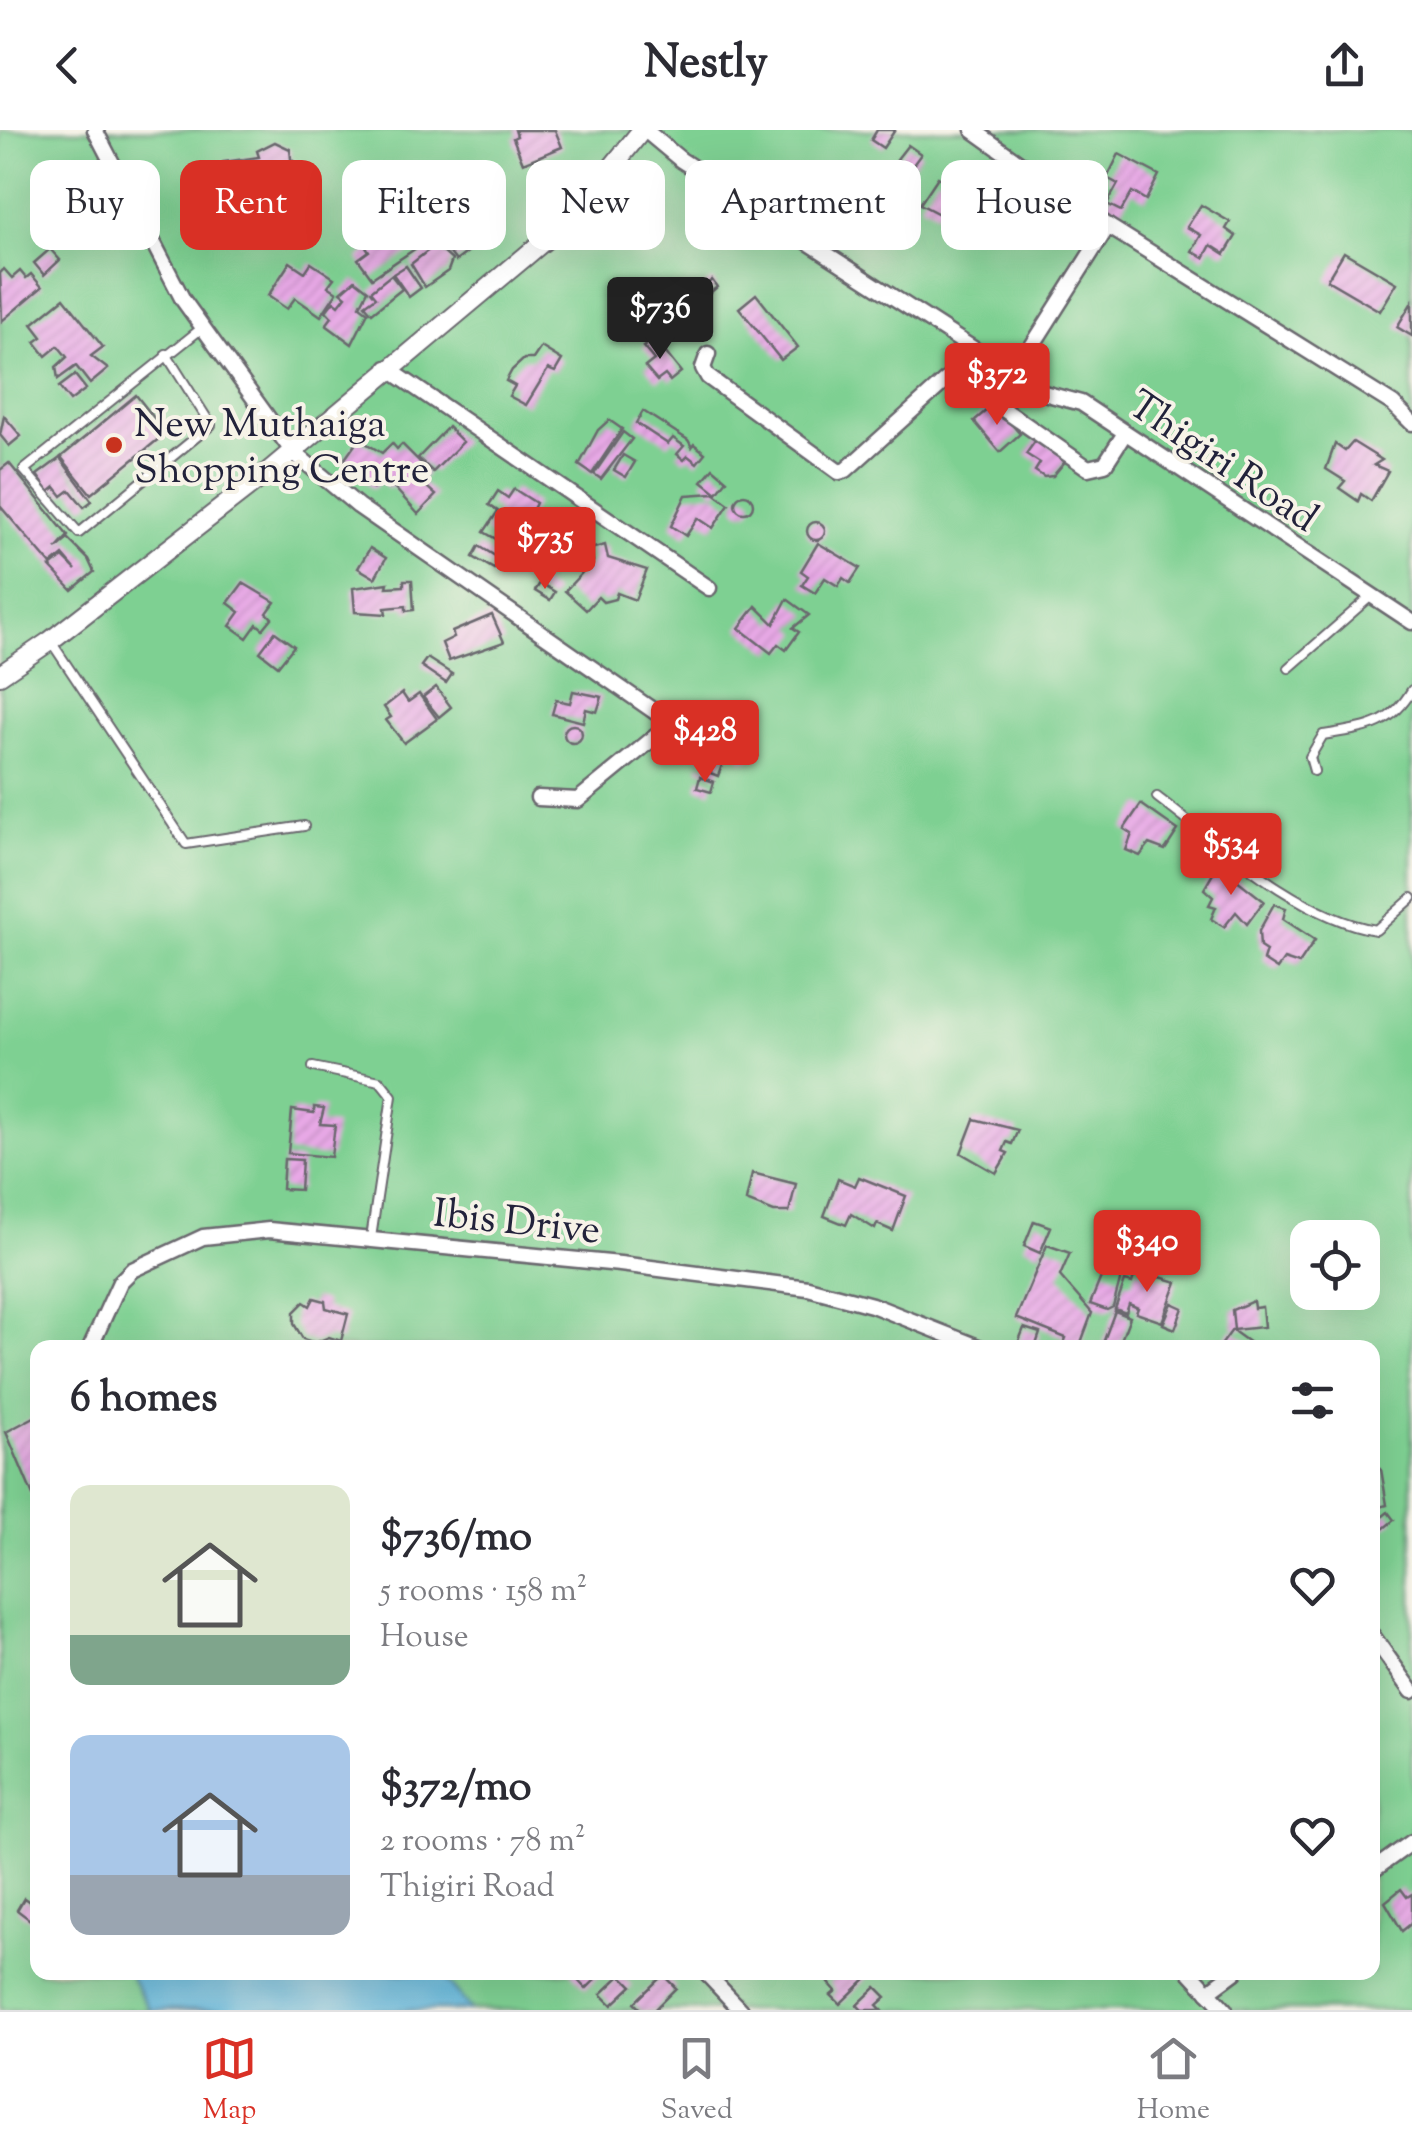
<!DOCTYPE html>
<meta charset="utf-8">
<style>
body{margin:0;font-family:"Sorts Mill Goudy",serif;background:#f7f7f7;color:#2b2b33;height:100vh;display:flex;flex-direction:column;font-size:38px;white-space:nowrap}
*{box-sizing:border-box;margin:0}
p{font-size:32px;color:#7c7c81}
.icon{flex:none;width:55px;height:55px;fill:none;stroke:currentColor;stroke-width:2;stroke-linecap:round;stroke-linejoin:round}
.map{position:relative;flex:1;overflow:hidden}
.drawer{position:absolute;left:30px;top:1210px;width:1350px;height:640px;display:flex;flex-direction:column;background:#fff;border-radius:20px;box-shadow:0 10px 40px #0002}
.drawer>*{flex:none}
.hud{position:absolute;left:30px;top:30px;width:1352px;height:90px;display:flex;gap:20px}
.controls{position:absolute;left:1290px;top:1090px;display:grid;gap:20px}
.controls a{display:grid;place-items:center;width:90px;height:90px;border-radius:20px;background:#fff;box-shadow:0 10px 40px #0002;font-size:50px}
.price{position:absolute;translate:-50% -85px;padding:0 22px;border-radius:10px;background:#d93025;color:#fff;font-size:32px;line-height:65px;filter:drop-shadow(0 2px 5px #0008)}
.price::after{content:'';position:absolute;left:50%;top:60px;width:30px;height:22px;margin-left:-15px;background:inherit;clip-path:polygon(0 0,100% 0,50% 100%)}
.price.selected{background:#222;color:#fff}
ul{padding:0;list-style:none}
li{display:flex;align-items:center;gap:30px;height:250px;padding:0 40px}
li span{display:grid;place-items:center;flex:none;width:280px;height:200px;border-radius:20px;color:#555}
li>.icon{margin-inline-start:auto}
span .icon{width:120px;height:120px;fill:#fffc;stroke-width:1}
li b{font-size:42px}
h2{display:flex;justify-content:space-between;align-items:center;height:120px;padding:0 40px;font-size:42px}
.pill{padding:0 35px;border-radius:20px;background:#fff;box-shadow:0 10px 40px #0002;font-size:35px;line-height:90px}
.pill.selected{background:#d93025;color:#fff}
header{display:flex;justify-content:space-between;align-items:center;height:130px;padding:0 40px;background:#fff;font-size:45px;font-weight:700}
.dock{display:flex;justify-content:space-around;align-items:center;height:140px;border-top:2px solid #e1e1e2;background:#fff;font-size:28px;color:#7c7c81}
.dock a{display:grid;justify-items:center;gap:5px}
.dock .selected{color:#d93025}
.map>svg:first-child{display:block}
.green{fill:#7ed092;stroke:#507966;stroke-width:2.5;fill-rule:evenodd}
.water{fill:#60b7dd;stroke:#416c8c;stroke-width:2.5}
.building{fill:url(#building-hatch)}
.lines{fill:none;stroke-linecap:round;stroke-linejoin:round}
.service-casing{stroke:#6a676e;stroke-width:12}
.minor-casing{stroke:#6a676e;stroke-width:19}
.tertiary-casing{stroke:#6a676e;stroke-width:22}
.service{stroke:#fff;stroke-width:8}
.minor{stroke:#fff;stroke-width:14}
.tertiary{stroke:#fff;stroke-width:18}
.poi-dot{fill:#c8321e;stroke:#f7f3e8;stroke-width:4}
.labels{text-anchor:middle;stroke-width:8;stroke-linejoin:round;paint-order:stroke}
.poi-label{font-size:40px;fill:#22223b;stroke:#f7f3e8;text-anchor:start}
.street-label{font-size:40px;fill:#22223b;stroke:#f7f3e8}
</style>
<header><svg class="icon" aria-label="back" viewBox="0 0 24 24"><path d="M15 5l-7 7 7 7"/></svg>Nestly<svg class="icon" aria-label="share" viewBox="0 0 24 24"><path d="M12 15V3M7 8l5-5 5 5M5 13v7h14v-7"/></svg></header>
<div class="map">
<svg width="1412" height="1880" viewBox="0 0 1412 1880">
<defs>
<pattern id="building-hatch" width="6" height="6" patternUnits="userSpaceOnUse" patternTransform="scale(2.5)"><rect width="6" height="6" fill="#e8a9e6"/><path d="M-1 1l2-2M0 6l6-6M5 7l2-2" fill="none" stroke="#c791c6"/></pattern>
</defs>
<rect width="100%" height="100%" fill="#f7f3e8"/>
<filter id="ink" filterUnits="userSpaceOnUse"><feTurbulence type="fractalNoise" baseFrequency=".01" numOctaves="2"/><feDisplacementMap in="SourceGraphic" scale="20" xChannelSelector="R" yChannelSelector="G"/><feConvolveMatrix kernelMatrix="1 2 1 2 8 2 1 2 1" color-interpolation-filters="sRGB"/></filter>
<filter id="wash" filterUnits="userSpaceOnUse"><feTurbulence type="fractalNoise" baseFrequency=".0048" numOctaves="4" result="noise"/><feDisplacementMap in="SourceGraphic" scale="40" xChannelSelector="R" yChannelSelector="G"/><feGaussianBlur stdDeviation="2.25" result="paint"/><feColorMatrix in="noise" values="0 0 0 0 0 0 0 0 0 0 0 0 0 0 0 0 0 1.4 0 .05"/><feComposite in="paint" operator="in"/></filter>
<g filter="url(#wash)">
<rect width="100%" height="100%" fill="#f0e7ce"/>
<path class="green" d="M0 0H1412V1880H0ZM1308 1108H1362V1162H1308ZM38 1218H1372V1842H38Z"/>
<polygon class="water" points="128,1843 441,1843 471,1880 150,1880"/>
<g id="blocks">
<g class="building">
<polygon points="515,0 555,0 562,17 523,33 513,8 517,6"/>
<polygon points="877,0 895,0 883,18 871,10"/>
<polygon points="275,12 290,19 291,29 317,54 285,86 266,63 263,50 264,65 229,68 221,43 224,43 223,32 259,27 257,21"/>
<polygon points="908,15 921,24 910,39 897,29"/>
<polygon points="1119,24 1159,45 1146,70 1132,62 1121,81 1107,74 1118,54 1107,48"/>
<polygon points="863,42 880,54 872,66 854,54"/>
<polygon points="938,47 985,77 966,106 956,98 958,94 920,74"/>
<polygon points="423,49 431,68 412,76 404,57"/>
<polygon points="893,57 905,63 894,82 882,75"/>
<polygon points="1201,75 1230,92 1226,99 1236,106 1225,124 1211,115 1204,128 1192,121 1201,105 1187,97"/>
<polygon points="406,79 428,110 372,148 358,129 369,121 359,106"/>
<polygon points="462,103 474,117 456,131 445,117"/>
<polygon points="435,115 452,130 448,141 425,157 411,134"/>
<polygon points="50,119 60,130 44,145 34,133"/>
<polygon points="1344,122 1397,153 1380,181 1327,150"/>
<polygon points="290,132 305,142 311,133 334,148 328,156 337,162 321,186 295,168 287,179 268,166"/>
<polygon points="406,136 421,158 409,167 393,144"/>
<polygon points="4,139 12,148 20,141 26,148 31,144 42,157 2,191 0,143"/>
<polygon points="391,145 402,159 372,183 365,175 376,167 371,161"/>
<polygon points="355,150 368,160 360,176 368,182 352,214 326,195 332,187 326,181 334,171 339,175 346,166 341,162"/>
<polygon points="712,150 717,157 703,169 697,162"/>
<polygon points="756,164 798,217 781,230 739,178"/>
<polygon points="64,168 103,217 91,226 108,239 90,254 76,236 58,249 56,237 67,227 58,216 46,226 35,212 42,207 32,194"/>
<polygon points="1412,172 1412,206 1397,197"/>
<polygon points="654,208 681,242 670,251 665,245 657,251 645,237 654,230 643,217"/>
<polygon points="541,217 562,230 555,242 548,239 526,275 509,266 515,256 506,251 512,240 524,229 533,229"/>
<polygon points="75,245 86,259 70,271 59,257"/>
<polygon points="136,265 166,303 91,364 61,327"/>
<polygon points="994,274 1020,304 1000,322 974,291"/>
<polygon points="643,281 688,310 692,317 694,314 705,323 697,333 688,326 684,330 677,324 684,316 673,308 668,314 636,293"/>
<polygon points="4,286 21,306 9,316 0,305"/>
<polygon points="609,290 622,299 592,344 579,335 598,300"/>
<polygon points="448,297 463,312 433,342 418,328"/>
<polygon points="623,302 632,309 601,349 594,344"/>
<polygon points="1038,307 1068,328 1053,346 1044,347 1035,341 1040,333 1026,324"/>
<polygon points="359,309 382,323 392,313 397,319 402,314 423,335 427,344 420,351 436,365 418,384 392,355 389,359 381,352 373,359 344,330"/>
<polygon points="1353,312 1382,330 1374,335 1388,341 1371,371 1361,364 1358,371 1339,358 1345,351 1326,339 1335,314 1345,321"/>
<polygon points="623,325 635,332 626,347 614,340"/>
<polygon points="60,328 92,371 84,377 70,360 62,366 55,357 49,362 37,345"/>
<polygon points="9,333 68,406 56,419 68,409 88,429 94,442 72,460 50,437 63,427 76,440 63,425 51,435 0,376 0,340"/>
<polygon points="713,338 727,350 717,363 702,351"/>
<polygon points="514,359 536,373 524,398 521,395 515,404 520,407 512,418 484,402 498,381 489,375 498,361 508,368"/>
<polygon points="714,363 729,374 713,398 698,388 686,406 671,396 686,365"/>
<circle cx="744" cy="374" r="9"/>
<polygon points="538,385 548,392 538,406 529,400"/>
<circle cx="816" cy="401" r="9"/>
<polygon points="818,413 860,438 850,453 843,448 838,456 825,448 815,463 802,455 808,446 801,441"/>
<polygon points="605,415 608,428 647,440 635,470 617,463 615,469 603,472 598,467 586,480 565,461 593,431 590,419"/>
<polygon points="479,416 500,429 494,439 473,427"/>
<polygon points="370,418 386,428 375,448 358,438"/>
<polygon points="404,450 412,450 414,480 406,481 406,476 385,478 386,484 355,482 353,458 388,453 387,457 404,456"/>
<polygon points="243,453 275,472 267,483 272,488 263,499 257,494 247,508 230,496 240,482 228,473"/>
<polygon points="540,453 555,462 550,470 535,461"/>
<polygon points="787,469 809,485 793,498 799,502 786,520 778,514 771,523 739,498 756,476 774,494"/>
<polygon points="492,485 504,512 449,531 442,513 454,507 452,502"/>
<polygon points="275,502 294,516 278,536 260,522"/>
<polygon points="427,528 452,544 446,553 421,536"/>
<polygon points="436,557 451,577 439,587 423,567"/>
<polygon points="573,561 602,567 597,582 586,579 583,592 552,584 556,570 570,573"/>
<polygon points="402,563 408,572 419,564 437,589 404,613 386,590 391,587 384,577"/>
<circle cx="573" cy="604" r="9"/>
<polygon points="698,606 729,617 718,646 698,638 700,634 708,637 710,630 691,623"/>
<polygon points="754,613 758,626 742,631 740,623 747,622 745,615"/>
<polygon points="700,647 714,652 711,662 697,658"/>
<polygon points="1141,674 1178,700 1165,720 1149,714 1140,726 1126,720 1132,704 1124,699"/>
<polygon points="1218,735 1264,771 1247,794 1236,782 1224,797 1211,789 1216,777 1209,775 1213,767 1204,759"/>
<polygon points="1274,774 1286,778 1283,789 1315,810 1299,834 1284,829 1277,839 1263,830 1266,821 1260,817 1259,801"/>
<polygon points="314,977 324,978 320,994 335,995 331,1027 288,1023 292,980 314,983"/>
<polygon points="974,989 1018,1000 1012,1014 1007,1012 1003,1021 1008,1023 996,1043 961,1023"/>
<polygon points="284,1029 302,1030 300,1060 282,1059"/>
<polygon points="752,1043 796,1054 789,1082 774,1082 746,1071"/>
<polygon points="859,1047 906,1066 893,1101 877,1094 875,1099 851,1084 846,1095 824,1086 838,1049 855,1056"/>
<polygon points="1034,1091 1051,1097 1040,1123 1024,1116"/>
<polygon points="1047,1115 1070,1123 1060,1146 1092,1183 1079,1218 1062,1218 1066,1208 1016,1188"/>
<polygon points="1104,1140 1121,1147 1113,1177 1107,1180 1090,1174"/>
<polygon points="1136,1140 1177,1152 1162,1192 1136,1183 1138,1178 1129,1174 1126,1183 1115,1179 1125,1151 1132,1153"/>
<polygon points="314,1168 325,1171 326,1178 348,1184 341,1211 329,1207 315,1213 303,1209 294,1194 294,1182 304,1172 310,1176"/>
<polygon points="1253,1171 1254,1178 1262,1177 1264,1197 1234,1200 1232,1180"/>
<polygon points="1172,1173 1183,1178 1175,1199 1163,1194"/>
<polygon points="1115,1181 1130,1187 1118,1218 1103,1213"/>
<polygon points="1024,1198 1040,1203 1035,1218 1018,1213"/>
<polygon points="1232,1200 1257,1218 1219,1218"/>
<polygon points="38,1285 38,1363 33,1366 6,1302"/>
<polygon points="1381,1339 1387,1375 1372,1379 1372,1341"/>
<polygon points="1388,1382 1394,1390 1378,1403 1372,1395"/>
<polygon points="1401,1759 1407,1767 1412,1764 1412,1793 1402,1801 1385,1772"/>
<polygon points="24,1768 38,1778 38,1796 17,1780"/>
<polygon points="570,1842 603,1842 586,1859"/>
<polygon points="829,1842 873,1842 840,1874 831,1865 836,1861 829,1853 834,1848"/>
<polygon points="621,1845 632,1856 612,1875 601,1864"/>
<polygon points="663,1845 676,1858 654,1880 641,1880 634,1873"/>
<polygon points="876,1857 886,1867 877,1875 882,1880 862,1880 857,1875"/>
</g>
</g>
</g>
<g filter="url(#ink)">
<use href="#blocks" fill-opacity="0" stroke="#6a676e" stroke-width="2.5"/>
<g class="lines">
<g class="service-casing">
<g id="service">
<polyline points="166,224 211,295 79,403 24,340 202,198"/>
<polyline points="52,513 186,714 304,696"/>
<polyline points="1289,538 1370,467"/>
<path d="M1314 641 1310 627 1323 605C1363 598 1390 598 1412 560"/>
<path d="M1157 667C1216 712 1302 789 1376 800L1412 768"/>
<polyline points="313,937 380,951 392,966 371,1108"/>
</g>
</g>
<g class="minor-casing">
<g id="minor">
<polyline points="95,0 183,170 292,321 358,376 661,586 661,602 578,670 538,668"/>
<polyline points="645,0 681,30 1040,262 1081,273 1412,492"/>
<polyline points="973,0 1108,96 1393,274 1412,293"/>
<polyline points="708,224 703,238 708,247 839,342 846,340 946,250 957,247 1088,338 1105,334 1125,303"/>
<polyline points="387,238 709,458"/>
<polyline points="1015,243 1108,96"/>
<polyline points="90,1218 120,1152 132,1140 203,1107 269,1100 620,1134 808,1158 872,1175 981,1218"/>
<polyline points="1372,1505 1412,1561"/>
<polyline points="1372,1741 1412,1712"/>
<polyline points="705,1842 741,1880"/>
<polyline points="1190,1842 1225,1880"/>
<polyline points="1208,1862 1235,1842"/>
</g>
</g>
<g class="tertiary-casing">
<polyline id="tertiary" points="0,545 50,511 269,341 526,126 572,87 642,0"/>
</g>
<use href="#service" class="service"/>
<use href="#minor" class="minor"/>
<use href="#tertiary" class="tertiary"/>
</g>
</g>
<circle class="poi-dot" cx="114" cy="315" r="10"/>
<g class="labels">
<g class="poi-label">
<text x="134" y="306">New Muthaiga<tspan x="134" dy="46">Shopping Centre</tspan></text>
</g>
<g class="street-label">
<text transform="translate(1224 330) rotate(34)" y="14">Thigiri Road</text>
<text transform="translate(517 1090) rotate(6)" y="14">Ibis Drive</text>
</g>
</g>
</svg>
<div class="controls">
<a><svg class="icon" aria-label="locate" viewBox="0 0 24 24"><circle cx="12" cy="12" r="6"/><path d="M12 2v4M12 18v4M2 12h4M18 12h4"/></svg></a>
</div>
<b class="price selected" style="left:660px;top:232px">$736</b>
<b class="price" style="left:997px;top:298px">$372</b>
<b class="price" style="left:545px;top:462px">$735</b>
<b class="price" style="left:705px;top:655px">$428</b>
<b class="price" style="left:1231px;top:768px">$534</b>
<b class="price" style="left:1147px;top:1165px">$340</b>
<div class="hud">
<a class="pill">Buy</a>
<a class="pill selected">Rent</a>
<a class="pill">Filters</a>
<a class="pill">New</a>
<a class="pill">Apartment</a>
<a class="pill">House</a>
</div>
<section class="drawer">
<h2>6 homes<svg class="icon" aria-label="filters" viewBox="0 0 24 24"><path d="M4 7h16M4 17h16"/><circle cx="9" cy="7" r="2"/><circle cx="15" cy="17" r="2"/></svg></h2>
<ul>
<li><span style="background:linear-gradient(#dfe7d0 75%,#7fa58c 0)"><svg class="icon" aria-label="home" viewBox="0 0 24 24"><path d="M3 11l9-7 9 7M6 9v11h12V9"/></svg></span><div><b>$736/mo</b><p>5 rooms · 158 m²</p><p>House</p></div><svg class="icon" aria-label="heart" viewBox="0 0 24 24"><path d="M12 20l-8-8c-3-5 5-10 8-4 3-6 11-1 8 4z"/></svg></li>
<li><span style="background:linear-gradient(#a9c7e8 70%,#9aa5b1 0)"><svg class="icon" aria-label="home" viewBox="0 0 24 24"><path d="M3 11l9-7 9 7M6 9v11h12V9"/></svg></span><div><b>$372/mo</b><p>2 rooms · 78 m²</p><p>Thigiri Road</p></div><svg class="icon" aria-label="heart" viewBox="0 0 24 24"><path d="M12 20l-8-8c-3-5 5-10 8-4 3-6 11-1 8 4z"/></svg></li>
</ul>
</section>
</div>
<nav class="dock">
<a class="selected"><svg class="icon" aria-label="map" viewBox="0 0 24 24"><path d="M3 6l6-2 6 2 6-2v14l-6 2-6-2-6 2zM9 4v14M15 6v14"/></svg>Map</a>
<a><svg class="icon" aria-label="saved" viewBox="0 0 24 24"><path d="M7 4h10v16l-5-4-5 4z"/></svg>Saved</a>
<a><svg class="icon" aria-label="home" viewBox="0 0 24 24"><path d="M3 11l9-7 9 7M6 9v11h12V9"/></svg>Home</a>
</nav>
